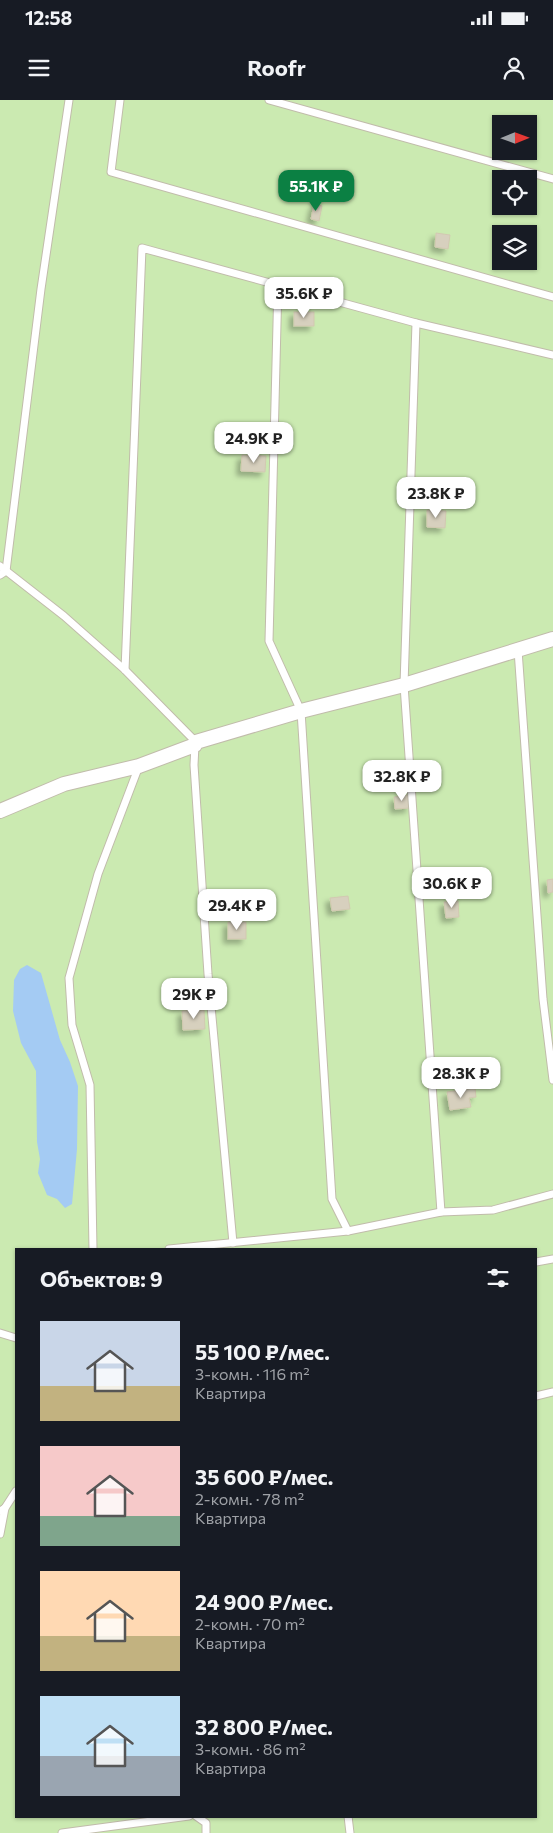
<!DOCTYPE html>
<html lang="ru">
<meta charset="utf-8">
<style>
body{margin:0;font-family:Commissioner,sans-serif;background:#242831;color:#f1f3f6;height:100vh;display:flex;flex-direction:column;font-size:19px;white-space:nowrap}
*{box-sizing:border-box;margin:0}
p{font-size:16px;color:#9ea1a6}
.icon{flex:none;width:28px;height:28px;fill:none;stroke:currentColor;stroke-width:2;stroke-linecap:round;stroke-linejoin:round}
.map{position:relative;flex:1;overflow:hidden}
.side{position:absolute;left:15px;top:1148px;width:522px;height:570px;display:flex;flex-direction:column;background:#171b24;border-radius:0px;box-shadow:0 1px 4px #0004}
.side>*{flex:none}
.needle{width:32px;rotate:89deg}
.fabs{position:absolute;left:492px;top:15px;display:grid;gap:10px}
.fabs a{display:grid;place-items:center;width:45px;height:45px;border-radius:0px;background:#171b24;box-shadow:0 1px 4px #0004;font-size:25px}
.price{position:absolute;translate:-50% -42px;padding:0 11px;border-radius:10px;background:#fff;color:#222;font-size:16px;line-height:32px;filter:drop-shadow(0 1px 2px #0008)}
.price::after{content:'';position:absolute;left:50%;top:30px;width:15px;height:11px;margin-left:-8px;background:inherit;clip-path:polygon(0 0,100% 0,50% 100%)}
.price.current{background:#0b8043;color:#fff}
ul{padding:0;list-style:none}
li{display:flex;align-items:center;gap:15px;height:125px;padding:0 25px}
li span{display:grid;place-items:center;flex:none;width:140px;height:100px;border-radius:0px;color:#555}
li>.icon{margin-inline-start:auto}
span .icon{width:60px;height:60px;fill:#fffc;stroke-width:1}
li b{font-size:21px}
h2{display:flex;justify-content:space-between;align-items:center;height:60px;padding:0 25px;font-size:21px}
.status{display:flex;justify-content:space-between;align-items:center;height:35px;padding:0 25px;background:#171b24;direction:ltr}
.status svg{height:14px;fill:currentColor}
header{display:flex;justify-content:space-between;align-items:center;height:65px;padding:0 25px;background:#171b24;font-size:22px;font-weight:700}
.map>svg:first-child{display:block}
.green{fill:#cbeab1;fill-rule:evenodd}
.water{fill:#a4cbf3}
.building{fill:#d7d0be;stroke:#d2c9b1;filter:url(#shadow)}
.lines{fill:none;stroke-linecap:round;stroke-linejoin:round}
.service-casing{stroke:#c1bcab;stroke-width:9}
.minor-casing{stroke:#c1bcab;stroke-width:16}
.service{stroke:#fff;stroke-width:7}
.minor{stroke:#fff;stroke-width:14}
</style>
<div class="status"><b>12:58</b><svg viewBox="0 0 49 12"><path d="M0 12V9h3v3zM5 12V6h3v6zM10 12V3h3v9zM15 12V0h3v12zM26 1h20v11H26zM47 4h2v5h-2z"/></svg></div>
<header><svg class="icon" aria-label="menu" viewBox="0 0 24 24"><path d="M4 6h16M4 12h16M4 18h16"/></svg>Roofr<svg class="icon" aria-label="person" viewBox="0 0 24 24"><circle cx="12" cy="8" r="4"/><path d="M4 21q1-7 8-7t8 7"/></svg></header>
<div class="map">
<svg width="553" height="1733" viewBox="0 0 553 1733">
<defs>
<filter id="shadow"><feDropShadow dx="-4.5" dy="4.5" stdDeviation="2.5" flood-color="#0004"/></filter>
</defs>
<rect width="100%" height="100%" fill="#f5f3e9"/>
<path class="green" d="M0 0H553V1733H0ZM501 24H529V51H501ZM501 79H529V106H501ZM501 134H529V161H501ZM16 1149H536V1716H16Z"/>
<polygon class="water" points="27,865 41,873 60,940 70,962 78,986 77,1049 72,1104 65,1108 57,1099 47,1095 38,1073 40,1059 37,1042 36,971 21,943 13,911 14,880 20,869"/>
<g class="building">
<polygon points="314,104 322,106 319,121 311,119"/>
<polygon points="436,133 450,135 448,149 435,147"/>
<rect x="294" y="212" width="20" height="14"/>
<polygon points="242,355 266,356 265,372 241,371"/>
<polygon points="427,410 446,411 445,428 427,427"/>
<polygon points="409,695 410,708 395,709 394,697"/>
<polygon points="553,779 553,792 548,793 547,780"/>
<polygon points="348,796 350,809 332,811 330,798"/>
<polygon points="458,801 459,817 446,818 444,802"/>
<rect x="228" y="822" width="18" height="17"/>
<polygon points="204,910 205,929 183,930 182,911"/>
<polygon points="475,988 476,997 469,998 471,1007 450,1010 447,992"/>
</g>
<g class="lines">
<g class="service-casing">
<g id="service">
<polyline points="120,0 111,72 553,197"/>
<polyline points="269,0 553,79"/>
<polyline points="278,184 269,541 301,611 332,1099 348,1131"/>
<polyline points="416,223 404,585 441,1112"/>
<polyline points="0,466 64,516 125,570 196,642"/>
<polyline points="0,475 6,471 41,189 69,0"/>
<polyline points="518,550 543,899 553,980"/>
<polyline points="125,570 142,148 416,223 553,255"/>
<polyline points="195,645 194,665 208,874 233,1143"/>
<polyline points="93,1149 90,985 72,925 69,878 98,774 139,666"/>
<polyline points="169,1149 348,1131 441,1112 493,1110 553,1094"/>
<polyline points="536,1162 553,1159"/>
<polyline points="0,1233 16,1238"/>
<polyline points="536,1296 553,1292"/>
<polyline points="0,1411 5,1408 16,1391"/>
<polyline points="0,1434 5,1408"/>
<polyline points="196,1716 206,1723 206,1733"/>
<polyline points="348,1716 350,1733"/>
<polyline points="62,1733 189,1716"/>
</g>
</g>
<g class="minor-casing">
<polyline id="minor" points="0,711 64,684 139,666 195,645 196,642 301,611 404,585 553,539"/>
</g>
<use href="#service" class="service"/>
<use href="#minor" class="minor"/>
</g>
</svg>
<div class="fabs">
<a><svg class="needle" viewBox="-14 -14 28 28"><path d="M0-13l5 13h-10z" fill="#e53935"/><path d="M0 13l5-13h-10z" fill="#9ea1a6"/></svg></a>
<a><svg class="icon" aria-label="locate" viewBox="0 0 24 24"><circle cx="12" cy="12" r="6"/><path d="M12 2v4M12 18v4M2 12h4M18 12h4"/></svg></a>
<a><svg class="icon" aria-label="layers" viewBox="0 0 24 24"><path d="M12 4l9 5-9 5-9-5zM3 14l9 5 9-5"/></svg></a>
</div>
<b class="price current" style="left:316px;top:112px">55.1K ₽</b>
<b class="price" style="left:304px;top:219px">35.6K ₽</b>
<b class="price" style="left:254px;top:364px">24.9K ₽</b>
<b class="price" style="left:436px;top:419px">23.8K ₽</b>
<b class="price" style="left:402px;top:702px">32.8K ₽</b>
<b class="price" style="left:452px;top:809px">30.6K ₽</b>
<b class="price" style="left:237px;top:831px">29.4K ₽</b>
<b class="price" style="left:194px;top:920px">29K ₽</b>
<b class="price" style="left:461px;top:999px">28.3K ₽</b>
<section class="side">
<h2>Объектов: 9<svg class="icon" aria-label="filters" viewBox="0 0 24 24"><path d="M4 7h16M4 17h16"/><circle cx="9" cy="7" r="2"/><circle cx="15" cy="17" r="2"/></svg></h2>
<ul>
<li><span style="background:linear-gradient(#c9d6e8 65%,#c2b280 0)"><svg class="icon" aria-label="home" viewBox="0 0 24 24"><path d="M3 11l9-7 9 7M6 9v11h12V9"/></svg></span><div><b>55 100 ₽/мес.</b><p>3-комн. · 116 m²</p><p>Квартира</p></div></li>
<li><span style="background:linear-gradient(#f6c9c9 70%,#7fa58c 0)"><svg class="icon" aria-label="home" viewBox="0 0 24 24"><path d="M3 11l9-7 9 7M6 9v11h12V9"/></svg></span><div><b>35 600 ₽/мес.</b><p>2-комн. · 78 m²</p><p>Квартира</p></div></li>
<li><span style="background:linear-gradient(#ffd9b3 65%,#c2b280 0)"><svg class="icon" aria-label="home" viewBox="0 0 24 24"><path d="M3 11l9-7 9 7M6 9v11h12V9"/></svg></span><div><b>24 900 ₽/мес.</b><p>2-комн. · 70 m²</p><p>Квартира</p></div></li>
<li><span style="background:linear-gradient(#bfe0f5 60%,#9aa5b1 0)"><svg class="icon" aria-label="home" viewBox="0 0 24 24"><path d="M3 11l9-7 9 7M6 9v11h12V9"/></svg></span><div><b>32 800 ₽/мес.</b><p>3-комн. · 86 m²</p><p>Квартира</p></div></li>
</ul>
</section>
</div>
